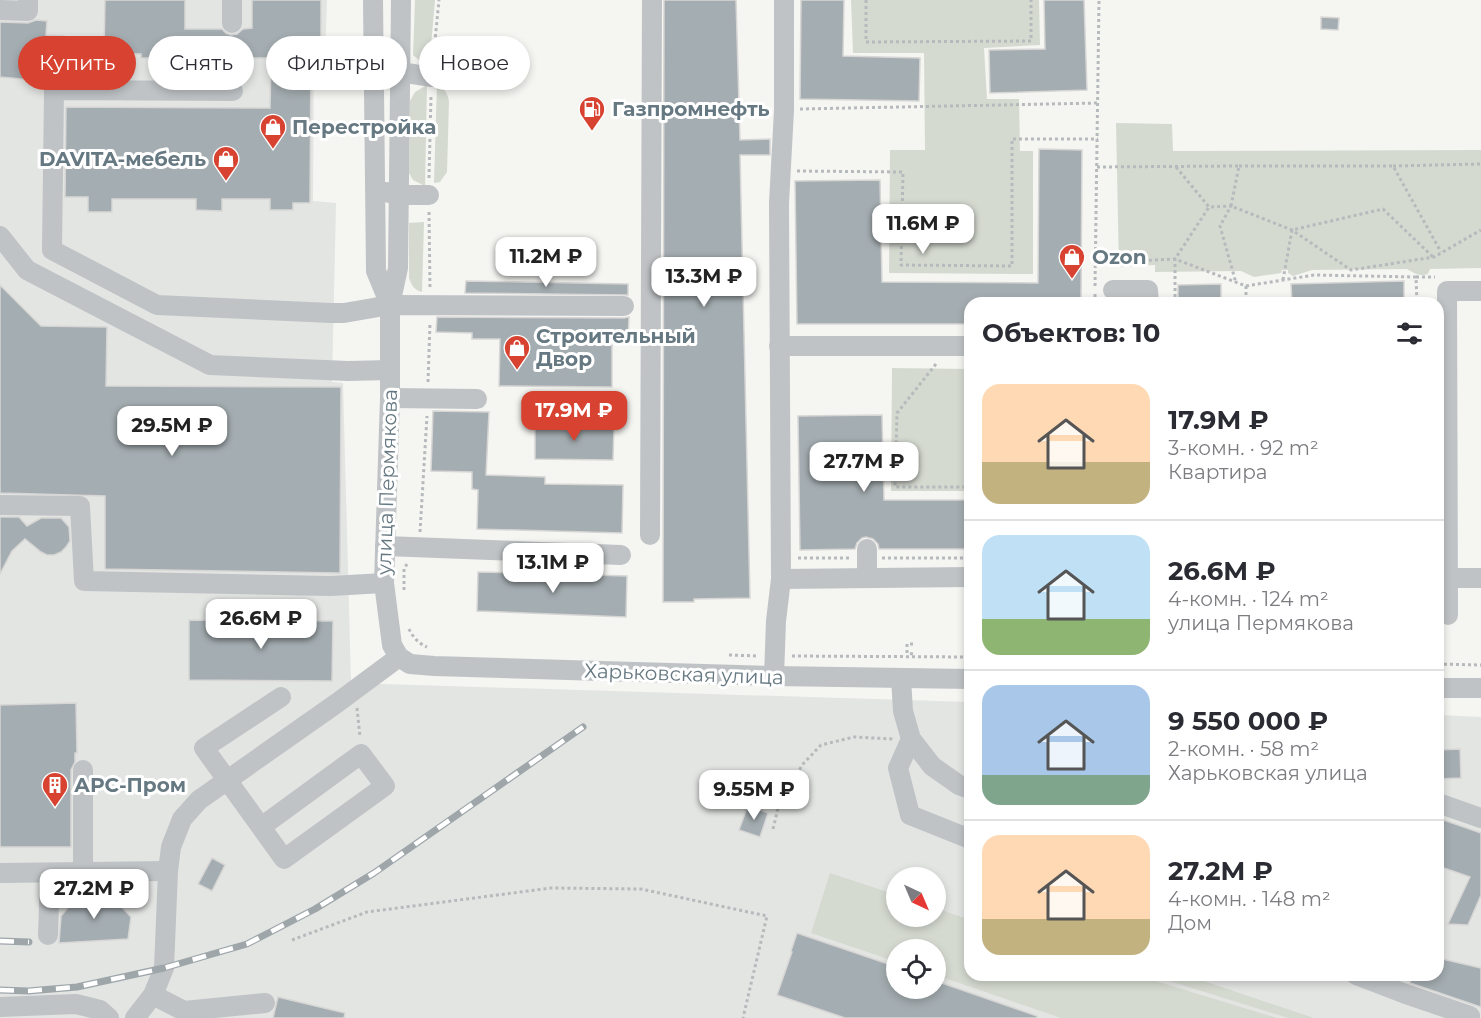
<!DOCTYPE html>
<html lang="ru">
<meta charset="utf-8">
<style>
body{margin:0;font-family:Montserrat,sans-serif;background:#f2f2f3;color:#2b2b33;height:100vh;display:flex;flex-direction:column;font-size:22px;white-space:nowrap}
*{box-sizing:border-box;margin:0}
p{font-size:20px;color:#7c7c81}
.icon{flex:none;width:33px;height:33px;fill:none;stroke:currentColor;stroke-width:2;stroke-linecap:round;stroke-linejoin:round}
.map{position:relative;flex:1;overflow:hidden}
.details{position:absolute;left:964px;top:297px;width:480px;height:684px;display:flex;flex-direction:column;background:#fff;border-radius:18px;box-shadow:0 3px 9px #0003}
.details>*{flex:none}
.hud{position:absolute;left:18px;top:36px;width:570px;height:54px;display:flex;gap:12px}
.needle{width:39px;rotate:136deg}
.buttons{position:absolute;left:886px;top:867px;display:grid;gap:12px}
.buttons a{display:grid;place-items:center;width:60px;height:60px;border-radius:50%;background:#fff;box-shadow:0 3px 9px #0003;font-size:30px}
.price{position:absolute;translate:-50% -51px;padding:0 14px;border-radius:12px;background:#fff;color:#222;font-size:20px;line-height:39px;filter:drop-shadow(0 2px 3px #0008)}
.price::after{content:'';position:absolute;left:50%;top:36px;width:18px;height:14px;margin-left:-9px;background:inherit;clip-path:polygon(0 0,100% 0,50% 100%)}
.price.current{background:#d74330;color:#fff}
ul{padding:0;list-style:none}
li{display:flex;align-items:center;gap:18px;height:150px;padding:0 18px}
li+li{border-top:2px solid #e1e1e2}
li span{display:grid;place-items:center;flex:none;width:168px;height:120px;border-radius:18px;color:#555}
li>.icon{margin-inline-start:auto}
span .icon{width:72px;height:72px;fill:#fffc;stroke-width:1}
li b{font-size:26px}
h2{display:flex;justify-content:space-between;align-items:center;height:72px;padding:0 18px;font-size:26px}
.pill{padding:0 21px;border-radius:27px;background:#fff;box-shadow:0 3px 9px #0003;font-size:21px;line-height:54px}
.pill.current{background:#d74330;color:#fff}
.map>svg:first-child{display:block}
.built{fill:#e3e5e3;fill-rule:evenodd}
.green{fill:#d5dad1}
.building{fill:#a4adb1;stroke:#d7d6d5;stroke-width:1.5}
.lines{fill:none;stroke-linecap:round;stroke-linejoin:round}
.path{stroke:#b7babc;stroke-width:3;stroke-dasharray:3 3;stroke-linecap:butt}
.minor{stroke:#bfc3c6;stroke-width:20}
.rail-casing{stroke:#9ea6aa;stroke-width:7}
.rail{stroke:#fff;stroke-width:4.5;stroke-dasharray:14;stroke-linecap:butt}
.labels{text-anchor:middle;stroke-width:6;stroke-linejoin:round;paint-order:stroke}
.poi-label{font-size:20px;font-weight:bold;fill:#667881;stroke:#fff;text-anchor:start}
.street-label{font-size:20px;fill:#667881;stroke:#fff}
</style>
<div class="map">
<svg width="1481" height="1018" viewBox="0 0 1481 1018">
<rect width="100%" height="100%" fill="#f5f5f2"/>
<path class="built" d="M0 0H327L325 52 314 55 313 201 336 203 332 382 343 383 351 683 970 702V975H1438L1439 715 1481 717V1018H0ZM897 878H936V916H897ZM897 950H936V988H897Z"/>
<g class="green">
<polygon points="415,0 435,0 429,68 413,55"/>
<polygon points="851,0 1039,0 1040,45 984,48 987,99 1019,99 1020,151 1033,151 1033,274 889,273 890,150 925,150 924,53 853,53"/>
<path d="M437 84C444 88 447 92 449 101L447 172 440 182 434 183Z"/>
<polygon points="427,85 425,186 413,180 409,173 410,101 415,92"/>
<path d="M1116 123 1172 124 1173 151 1481 150V268L1430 269 1428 274C1420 277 1414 273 1407 269L1312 270 1293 276 1288 273V270H1282L1281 273 1254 277 1241 271 1155 272V265L1119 267Z"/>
<path d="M424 222 422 292C414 290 412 286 409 278V223Z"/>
<polygon points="892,368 970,369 970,491 891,491"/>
<polygon points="830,873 897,895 897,916 936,916 936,908 970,920 970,975 1136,975 1277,1018 1061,1018 936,975 936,950 897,950 897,962 811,933"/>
<polygon points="1150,975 1189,975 1189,976 1314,1018 1288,1018"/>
</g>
<g class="building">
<polygon points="105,0 185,0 185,29 222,29 226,33 231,35 237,34 243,29 252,28 252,0 321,0 321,52 311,52 310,203 293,203 293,210 270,210 270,199 222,199 222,211 196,210 196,199 112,199 112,212 88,212 88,197 65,197 66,107 270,108 271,58 141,58 141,54 104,53"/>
<polygon points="664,0 736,0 740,140 770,139 770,155 740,155 750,598 694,599 694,602 663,602"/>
<polygon points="801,0 844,0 843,56 920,58 919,101 800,99"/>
<polygon points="1044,0 1084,0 1087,90 990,93 989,50 1045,49"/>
<polygon points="1321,17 1339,18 1338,30 1321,29"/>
<polygon points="36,20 47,21 46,35 64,36 62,67 44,65 43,81 0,77 0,22 28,23"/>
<polygon points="1039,149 1082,150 1081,303 970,303 970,324 797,324 795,181 880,180 882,282 1038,283"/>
<polygon points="466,281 628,284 628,295 465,293"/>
<polygon points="1404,281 1404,303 1292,303 1291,284"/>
<polygon points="1221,284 1221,303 1178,303 1178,285"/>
<polygon points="0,285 41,326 107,327 106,386 341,387 340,573 105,569 105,496 0,493"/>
<polygon points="437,317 624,318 629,317 628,341 612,341 612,387 499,386 500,339 472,339 472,333 436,332"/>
<polygon points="433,411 489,412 486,475 545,477 545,484 623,485 622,533 477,529 478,490 472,489 472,472 431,471"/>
<polygon points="882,415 884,500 970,500 970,549 879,549 878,544 873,539 866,537 862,538 857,543 855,549 800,550 798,416"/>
<polygon points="535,424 614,425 613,460 535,459"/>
<polygon points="0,517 19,517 27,526 41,518 61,518 69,527 70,541 66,547 61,552 54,555 47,555 41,552 25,539 12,551 0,574"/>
<polygon points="478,572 627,576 626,617 477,611"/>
<polygon points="189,620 333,621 332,681 189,680"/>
<polygon points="76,703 77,753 75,753 75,762 71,770 71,847 0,847 0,705"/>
<polygon points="1460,749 1461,778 1438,779 1438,750"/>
<polygon points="748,805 768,813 760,837 739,830"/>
<polygon points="1438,818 1481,833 1481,895 1468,925 1448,924 1470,877 1438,866"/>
<polygon points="212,858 225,865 212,891 198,884"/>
<polygon points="108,893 131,917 128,939 59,943 61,916 79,895"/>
<polygon points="797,933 897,967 897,988 936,988 936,981 1037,1016 1037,1018 845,1018 777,995 792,952 791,951"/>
<polygon points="1438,958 1481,968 1481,1007 1410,983 1411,975 1438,975"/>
<polygon points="278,997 345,1013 344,1018 273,1018"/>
</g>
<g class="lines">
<g class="path">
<polyline points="866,0 866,42 1031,41 1031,0"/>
<polyline points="433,61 439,0"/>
<polyline points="800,109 1098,103"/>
<polyline points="1239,166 1393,166 1441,252"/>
<polyline points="1393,166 1481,164"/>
<polyline points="1097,167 1239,166 1231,206 1292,230 1351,270 1434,257 1481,230"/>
<polyline points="1176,167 1209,207 1231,206 1220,226 1236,283"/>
<polyline points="797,171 903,172 901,265 1012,266 1012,139 1098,139"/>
<polyline points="429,178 431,95"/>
<polyline points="429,212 430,289"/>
<polyline points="1095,263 1175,259 1246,286 1246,303"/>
<polyline points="1416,277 1435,277"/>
<polyline points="1283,280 1292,230 1383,209 1433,257"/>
<polyline points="1095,286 1099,0"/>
<polyline points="1246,286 1314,275 1416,277 1417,303"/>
<polyline points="1095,303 1095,293"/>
<polyline points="1175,303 1175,259 1209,207"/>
<polyline points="936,364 897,413 895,487 970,487"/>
<polyline points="428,382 430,323"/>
<polyline points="420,532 427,416"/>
<polyline points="798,558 852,558"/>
<polyline points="882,558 970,558"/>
<polyline points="404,590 404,569 407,564"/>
<path d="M409 629C412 636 419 644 427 647"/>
<polyline points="913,644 907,644 907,653 913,654 913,656"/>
<polyline points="729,655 759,656"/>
<polyline points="792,656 970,657"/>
<polyline points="1438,664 1481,665"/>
<polyline points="357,708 360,737"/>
<polyline points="773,829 780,800 803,764 821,745 854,737 893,739"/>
<polyline points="292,940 367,912 551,888 641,889 767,916 743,1018"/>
</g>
<g class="minor">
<polyline points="373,0 376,271 390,305"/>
<polyline points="401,0 398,268 390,305 390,398 384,583 392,645 399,657 410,664 434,666 774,676 970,679"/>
<polyline points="0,10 28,11 28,0"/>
<polyline points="232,23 232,0"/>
<polyline points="387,72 400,72 432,77"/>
<polyline points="233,91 54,90 52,250 157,305 331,313 344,313 390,305 624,306"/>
<polyline points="386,192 398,195 429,195"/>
<polyline points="0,236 27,270 210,365 348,371 390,370"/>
<polyline points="1113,290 1148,290 1149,303"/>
<polyline points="779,346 970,346"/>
<polyline points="390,398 477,399"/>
<polyline points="0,505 80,506 84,581 331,586 384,583"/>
<polyline points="650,535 652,0"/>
<polyline points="385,546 621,555"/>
<polyline points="867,549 867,578"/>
<polyline points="1438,578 1481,578"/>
<polyline points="781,579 970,577"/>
<polyline points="1448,615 1447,291 1481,291"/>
<polyline points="774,676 776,621 781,579 779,203 784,110 784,0"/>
<polyline points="901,678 903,711 911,739 932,766 959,785 970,789"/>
<polyline points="1438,688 1481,688"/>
<polyline points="911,739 898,768 910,815 970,839"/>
<polyline points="1438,803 1481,818"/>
<polyline points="261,827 284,859 385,786 361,754 261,827 204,748 281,697"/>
<polyline points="0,873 168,871"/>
<polyline points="83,873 83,770"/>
<polyline points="48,935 50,873"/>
<polyline points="1356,975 1403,993 1470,1016"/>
<polyline points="153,995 184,1011 265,1003"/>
<polyline points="0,1007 76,1004 100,1010 109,1018"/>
<polyline points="135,1018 153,995 164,968 168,871 171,847 182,819 199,800 337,703 399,657"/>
</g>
<g class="rail-casing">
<g id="rail">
<polyline points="0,941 29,942"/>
<polyline points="0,990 28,991 77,987 164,968 247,944 315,909 374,873 583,727"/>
</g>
</g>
<use href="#rail" class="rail"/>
</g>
<defs>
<g id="fuel-pin" transform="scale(1.35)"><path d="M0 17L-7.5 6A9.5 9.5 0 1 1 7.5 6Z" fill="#d74330" stroke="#fff"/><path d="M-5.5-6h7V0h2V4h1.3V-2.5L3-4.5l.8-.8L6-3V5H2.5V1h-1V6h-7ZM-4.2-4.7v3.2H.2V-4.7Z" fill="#fff"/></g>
<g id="shop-pin" transform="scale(1.35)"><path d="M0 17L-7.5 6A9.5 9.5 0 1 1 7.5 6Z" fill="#d74330" stroke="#fff"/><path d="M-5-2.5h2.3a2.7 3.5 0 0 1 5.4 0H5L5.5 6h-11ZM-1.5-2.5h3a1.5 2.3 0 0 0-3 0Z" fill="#fff"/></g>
<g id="building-pin" transform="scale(1.35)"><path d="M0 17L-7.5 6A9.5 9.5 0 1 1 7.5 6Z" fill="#d74330" stroke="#fff"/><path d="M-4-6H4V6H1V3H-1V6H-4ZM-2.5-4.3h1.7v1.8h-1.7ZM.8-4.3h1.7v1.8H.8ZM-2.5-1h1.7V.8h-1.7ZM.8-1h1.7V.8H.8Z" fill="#fff"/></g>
</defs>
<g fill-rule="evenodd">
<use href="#fuel-pin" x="592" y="109"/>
<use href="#shop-pin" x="273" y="127"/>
<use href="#shop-pin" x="226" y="159"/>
<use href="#shop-pin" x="1072" y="257"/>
<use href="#shop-pin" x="517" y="348"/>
<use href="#building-pin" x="55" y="785"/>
</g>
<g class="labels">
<g class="poi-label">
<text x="612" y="116">Газпромнефть</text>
<text x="292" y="134">Перестройка</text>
<text x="206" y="166" text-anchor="end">DAVITA-мебель</text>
<text x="1092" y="264">Ozon</text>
<text x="536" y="343">Строительный<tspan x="536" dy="23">Двор</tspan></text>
<text x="74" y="792">АРС-Пром</text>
</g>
<g class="street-label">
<text transform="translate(387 482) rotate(-88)" y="7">улица Пермякова</text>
<text transform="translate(684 674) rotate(2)" y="7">Харьковская улица</text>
</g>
</g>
</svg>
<div class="buttons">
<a><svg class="needle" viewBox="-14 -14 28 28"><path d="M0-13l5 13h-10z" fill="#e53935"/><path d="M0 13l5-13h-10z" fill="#7c7c81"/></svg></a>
<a><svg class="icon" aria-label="locate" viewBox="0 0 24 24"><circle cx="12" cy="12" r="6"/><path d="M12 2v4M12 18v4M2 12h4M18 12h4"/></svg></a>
</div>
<b class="price" style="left:923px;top:255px">11.6M ₽</b>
<b class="price" style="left:546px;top:288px">11.2M ₽</b>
<b class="price" style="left:704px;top:308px">13.3M ₽</b>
<b class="price current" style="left:574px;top:442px">17.9M ₽</b>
<b class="price" style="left:172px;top:457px">29.5M ₽</b>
<b class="price" style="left:864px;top:493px">27.7M ₽</b>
<b class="price" style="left:553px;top:594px">13.1M ₽</b>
<b class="price" style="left:261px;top:650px">26.6M ₽</b>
<b class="price" style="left:754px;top:821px">9.55M ₽</b>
<b class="price" style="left:94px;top:920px">27.2M ₽</b>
<div class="hud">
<a class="pill current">Купить</a>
<a class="pill">Снять</a>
<a class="pill">Фильтры</a>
<a class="pill">Новое</a>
</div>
<section class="details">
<h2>Объектов: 10<svg class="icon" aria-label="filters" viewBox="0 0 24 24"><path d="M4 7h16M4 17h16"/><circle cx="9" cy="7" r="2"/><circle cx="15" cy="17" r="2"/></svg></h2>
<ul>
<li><span style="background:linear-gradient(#ffd9b3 65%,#c2b280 0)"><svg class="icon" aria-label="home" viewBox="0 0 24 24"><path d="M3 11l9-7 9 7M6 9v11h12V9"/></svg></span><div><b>17.9M ₽</b><p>3-комн. · 92 m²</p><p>Квартира</p></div></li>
<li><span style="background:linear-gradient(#bfe0f5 70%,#8fb573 0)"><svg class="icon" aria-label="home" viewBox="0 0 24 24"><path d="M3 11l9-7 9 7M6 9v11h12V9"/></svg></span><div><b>26.6M ₽</b><p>4-комн. · 124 m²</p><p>улица Пермякова</p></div></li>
<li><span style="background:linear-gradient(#a9c7e8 75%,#7fa58c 0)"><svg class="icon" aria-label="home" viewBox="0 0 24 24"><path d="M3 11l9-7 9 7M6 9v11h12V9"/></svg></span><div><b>9 550 000 ₽</b><p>2-комн. · 58 m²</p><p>Харьковская улица</p></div></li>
<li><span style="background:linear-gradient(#ffd9b3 70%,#c2b280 0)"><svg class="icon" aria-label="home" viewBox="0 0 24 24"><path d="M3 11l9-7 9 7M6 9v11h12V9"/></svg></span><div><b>27.2M ₽</b><p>4-комн. · 148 m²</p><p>Дом</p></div></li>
</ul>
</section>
</div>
